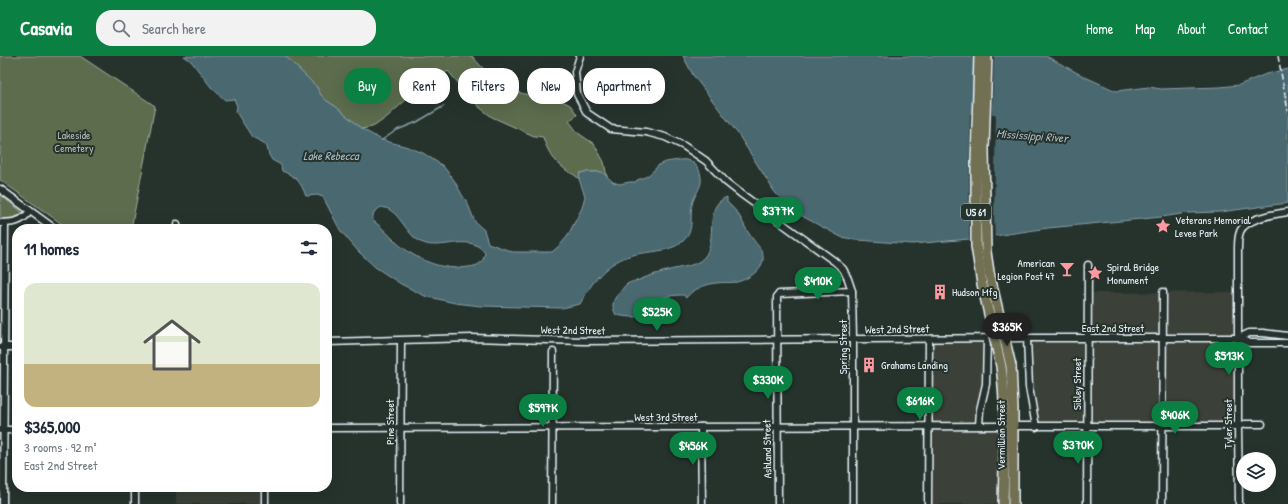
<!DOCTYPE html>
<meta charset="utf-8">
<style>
body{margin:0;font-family:"Patrick Hand",sans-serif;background:#f2f2f3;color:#1f2937;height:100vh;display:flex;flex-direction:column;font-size:15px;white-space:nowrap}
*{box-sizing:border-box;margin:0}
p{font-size:13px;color:#747a83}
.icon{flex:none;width:22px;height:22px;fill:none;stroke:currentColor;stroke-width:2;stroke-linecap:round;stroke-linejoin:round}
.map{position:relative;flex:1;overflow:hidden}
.panel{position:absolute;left:12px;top:168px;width:320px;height:268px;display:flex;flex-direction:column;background:#fff;border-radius:16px;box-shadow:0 4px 16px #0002}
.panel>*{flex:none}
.guide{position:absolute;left:344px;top:12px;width:380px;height:36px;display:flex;gap:8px}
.controls{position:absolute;left:1236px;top:396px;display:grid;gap:8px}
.controls a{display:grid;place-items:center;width:40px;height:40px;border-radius:50%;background:#fff;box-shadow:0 4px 16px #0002;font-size:20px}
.price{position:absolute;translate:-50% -34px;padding:0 9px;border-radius:14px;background:#0b8043;color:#fff;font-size:13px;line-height:26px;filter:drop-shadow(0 1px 2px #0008)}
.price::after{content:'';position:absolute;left:50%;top:24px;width:12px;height:9px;margin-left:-6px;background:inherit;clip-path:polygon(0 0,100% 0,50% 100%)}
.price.selected{background:#222;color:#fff}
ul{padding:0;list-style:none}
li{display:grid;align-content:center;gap:8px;height:212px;padding:0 12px}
li span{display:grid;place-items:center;height:124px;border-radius:12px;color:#555}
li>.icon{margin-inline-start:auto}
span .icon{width:72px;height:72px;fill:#fffc;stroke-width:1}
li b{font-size:17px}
h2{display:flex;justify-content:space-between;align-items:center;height:48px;padding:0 12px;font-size:17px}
.tag{padding:0 14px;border-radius:16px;background:#fff;box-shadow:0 4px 16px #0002;font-size:14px;line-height:36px}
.tag.selected{background:#0b8043;color:#fff}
header{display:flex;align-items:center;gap:24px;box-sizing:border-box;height:56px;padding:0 20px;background:#0b8043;color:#fff}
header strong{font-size:19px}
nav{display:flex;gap:22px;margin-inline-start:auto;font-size:14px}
.search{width:280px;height:36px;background:#f2f2f3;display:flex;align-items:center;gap:10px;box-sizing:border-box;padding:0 14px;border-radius:16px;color:#747a83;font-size:15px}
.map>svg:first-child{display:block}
.built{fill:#3a3f38}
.green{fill:#5c6c4e;stroke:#a2aea3}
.water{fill:#4a6870;stroke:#899fa6;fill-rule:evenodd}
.pier{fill:#26332d}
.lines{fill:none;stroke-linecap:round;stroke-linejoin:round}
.stream{stroke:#899fa6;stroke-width:1.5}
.minor-casing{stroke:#e8f1f8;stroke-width:9}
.highway-casing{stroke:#e8f1f8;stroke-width:12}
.minor{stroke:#26332d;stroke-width:6}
.highway{stroke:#716f52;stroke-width:9}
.rail{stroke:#e8f1f8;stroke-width:1.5;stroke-dasharray:6 3;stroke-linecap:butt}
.highway-bridge-casing{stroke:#e8f1f8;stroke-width:12;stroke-linecap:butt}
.highway-bridge{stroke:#716f52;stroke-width:9}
.labels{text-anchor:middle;stroke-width:4;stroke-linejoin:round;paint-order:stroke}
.shield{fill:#26332d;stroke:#aeb8bb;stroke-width:1}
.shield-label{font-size:10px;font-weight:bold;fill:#e8f1f8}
.park-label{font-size:11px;fill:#b0bcb4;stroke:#26332d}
.poi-label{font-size:11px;fill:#e8f1f8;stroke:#26332d;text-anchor:start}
.street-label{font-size:11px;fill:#e8f1f8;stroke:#26332d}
.water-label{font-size:12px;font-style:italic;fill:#a9bac2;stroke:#26332d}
</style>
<header>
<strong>Casavia</strong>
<div class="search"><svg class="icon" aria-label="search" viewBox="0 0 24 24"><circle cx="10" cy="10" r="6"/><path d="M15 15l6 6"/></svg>Search here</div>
<nav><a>Home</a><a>Map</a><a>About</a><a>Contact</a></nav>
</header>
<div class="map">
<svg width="1288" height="448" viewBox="0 0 1288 448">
<rect width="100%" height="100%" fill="#26332d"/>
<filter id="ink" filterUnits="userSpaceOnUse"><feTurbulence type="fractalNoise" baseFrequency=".025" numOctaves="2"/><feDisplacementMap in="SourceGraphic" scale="8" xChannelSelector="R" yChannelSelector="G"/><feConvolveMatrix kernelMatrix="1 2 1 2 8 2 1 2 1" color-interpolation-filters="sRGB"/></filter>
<g filter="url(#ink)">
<g class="built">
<polygon points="1238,236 1238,370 1036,371 1027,282 1087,282 1088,237"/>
<polygon points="987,282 987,300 979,369 998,372 1001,373 1003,448 928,448 929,283"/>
<rect x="176" y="431" width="89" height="17"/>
</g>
<g class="green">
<polygon points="0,0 80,0 155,50 131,173 69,173 0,124"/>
<path d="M285 0H472C483 13 496 27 512 34 529 42 556 39 570 49 573 52 575 56 577 59L569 65 578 77 594 88 598 95 604 106 607 121 602 116H585L580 117 579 123C573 117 571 118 566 114 554 105 547 95 543 81L534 80 492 61 479 51 448 15 408 42 387 61 376 69 372 71 362 73 335 50 327 45 321 39 316 30Z"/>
<path d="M0 139 21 155 22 157C17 163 7 162 0 163Z"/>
</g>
<g class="water">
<path d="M184 0H285L316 30 321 39 327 45 335 50 362 73 382 84 408 91 423 97 443 110 454 124 462 139 467 146 475 166 484 174 488 187 513 196H552L559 190 567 181 582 152 585 140 579 123 580 117 585 116H602L613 126 619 128 630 126H636L637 124C644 122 648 120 653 115 655 113 657 110 659 109 664 105 674 105 680 104 691 102 700 110 701 121 703 131 693 140 692 149 690 159 693 171 688 179 677 198 647 194 629 200 605 208 592 226 580 248L562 252 481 250 455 247 425 240 401 228 375 211 358 195 340 174 323 141 317 139 306 140C300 125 297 121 282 115L281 109 272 104 269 99 267 91 264 87 252 81 236 56 237 50 234 43 225 44 211 31 191 5ZM381 151C384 152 388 152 390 154 403 162 409 184 426 188 445 193 471 177 485 197 483 207 479 210 468 211 442 215 417 204 397 187 389 179 381 170 372 164L374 156Z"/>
<polygon points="683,0 1046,0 1083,20 1116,35 1149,31 1161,33 1220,31 1239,29 1266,18 1288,13 1288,147 1220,156 1187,157 1162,161 1048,172 981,182 912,188 858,184 841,181 802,160 784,147 774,135 738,78 693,19"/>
<path d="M727 141V146C732 151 738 156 741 163 744 168 746 174 750 179 753 184 760 191 762 196 768 211 749 223 737 226 730 227 723 226 716 227 706 228 691 234 686 242L684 239C674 239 660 240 654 248 651 252 649 256 647 259 636 262 627 261 616 259 611 249 612 245 619 237 622 234 624 230 627 228 630 226 635 225 639 224 650 219 662 216 674 213 683 211 692 210 700 205 722 189 700 151 727 141Z"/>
</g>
<polygon class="pier" points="975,0 994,0 992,58 995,58 996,60 994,158 995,182 969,185 970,58 973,58"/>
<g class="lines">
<polyline class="stream" points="382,84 397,74 417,66 444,50"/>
<g class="minor-casing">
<g id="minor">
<polyline points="580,0 575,16 577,38 587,57 611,73 646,76 665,81 684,90 706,105 726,126 740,137 834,205 843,213 848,223 852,235 853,283 853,448"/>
<polyline points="0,133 55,173"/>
<path d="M0 167C13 167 22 166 30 155"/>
<polyline points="177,168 177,173"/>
<polyline points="1027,282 1029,331 1036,371"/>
<polyline points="1239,282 1249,277 1263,277 1288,280"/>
<polyline points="327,286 472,282 584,285 1027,282 1239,282 1249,287 1288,287"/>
<polyline points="1,291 17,291"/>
<polyline points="979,370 980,354 986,328 987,282"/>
<polyline points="1013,370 1238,370 1245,368 1262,368"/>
<polyline points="701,371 702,448"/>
<polyline points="327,372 1004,370"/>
<polyline points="0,374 17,374"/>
<polyline points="135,431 135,448"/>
<polyline points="3,448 5,167"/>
<polyline points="265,448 265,431"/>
<polyline points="400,448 401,285"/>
<polyline points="552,448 553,296"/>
<polyline points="778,448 777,241 779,238 852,235"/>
<polyline points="928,448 929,283"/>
<polyline points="1087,448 1088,209"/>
<polyline points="1162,448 1163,236"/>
<path d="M1239 448 1238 370V192C1238 187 1238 181 1240 176 1245 162 1275 158 1288 156"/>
</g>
</g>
<g class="highway-casing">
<g id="highway">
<path d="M1001 310C1007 356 1004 402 1003 448"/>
<polyline points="1011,310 1013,353 1013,448"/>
</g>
</g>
<use href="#minor" class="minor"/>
<use href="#highway" class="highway"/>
<polyline class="rail" points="1278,0 1288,55"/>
<g class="highway-bridge-casing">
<g id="highway-bridge">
<polyline points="979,0 976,105 976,190 982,228 1001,310"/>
<polyline points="987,0 984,93 986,196 989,216 1011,310"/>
</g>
</g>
<use href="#highway-bridge" class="highway-bridge"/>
</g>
</g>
<defs>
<g id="sight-bare" transform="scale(1.2)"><path d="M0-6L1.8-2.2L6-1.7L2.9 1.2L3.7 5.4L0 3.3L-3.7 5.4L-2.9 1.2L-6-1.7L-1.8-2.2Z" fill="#ff9aa2" stroke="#26332d" stroke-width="2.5" paint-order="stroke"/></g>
<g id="bar-bare" transform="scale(1.2)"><path d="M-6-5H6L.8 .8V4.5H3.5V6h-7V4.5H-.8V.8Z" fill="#ff9aa2" stroke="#26332d" stroke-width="2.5" paint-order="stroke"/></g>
<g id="building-bare" transform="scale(1.2)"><path d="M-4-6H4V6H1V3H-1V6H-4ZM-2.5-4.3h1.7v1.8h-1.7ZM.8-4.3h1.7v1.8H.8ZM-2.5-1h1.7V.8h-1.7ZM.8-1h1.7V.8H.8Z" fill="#ff9aa2" stroke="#26332d" stroke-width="2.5" paint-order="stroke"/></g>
</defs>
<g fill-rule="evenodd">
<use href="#sight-bare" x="1163" y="170"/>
<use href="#bar-bare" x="1067" y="213"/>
<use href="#sight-bare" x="1095" y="217"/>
<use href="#building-bare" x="940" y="236"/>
<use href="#building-bare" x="869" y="309"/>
</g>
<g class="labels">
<rect class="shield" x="961" y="148" width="30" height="16" rx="3"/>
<g class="shield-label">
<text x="976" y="160">US 61</text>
</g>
<g class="park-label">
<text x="74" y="83">Lakeside<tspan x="74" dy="13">Cemetery</tspan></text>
</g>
<g class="poi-label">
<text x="1175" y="168">Veterans Memorial<tspan x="1175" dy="13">Levee Park</tspan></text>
<text x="1055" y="211" text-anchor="end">American<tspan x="1055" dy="13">Legion Post 47</tspan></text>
<text x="1107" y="215">Spiral Bridge<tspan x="1107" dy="13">Monument</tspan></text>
<text x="952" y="240">Hudson Mfg</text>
<text x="881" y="313">Grahams Landing</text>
</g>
<g class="street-label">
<text x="1113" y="276">East 2nd Street</text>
<text transform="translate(897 273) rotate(-1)" y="4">West 2nd Street</text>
<text transform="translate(573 274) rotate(1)" y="4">West 2nd Street</text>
<text transform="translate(843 291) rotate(-90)" y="4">Spring Street</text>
<text transform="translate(1077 328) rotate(-90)" y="4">Sibley Street</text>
<text x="666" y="365">West 3rd Street</text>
<text transform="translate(390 366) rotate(-90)" y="4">Pine Street</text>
<text transform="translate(1228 368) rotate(-90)" y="4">Tyler Street</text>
<text transform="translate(1001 379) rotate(-90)" y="4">Vermillion Street</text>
<text transform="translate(767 393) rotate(-91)" y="4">Ashland Street</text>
</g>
<g class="water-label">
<text transform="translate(1032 80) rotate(4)" y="4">Mississippi River</text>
<text x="331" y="104">Lake Rebecca</text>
</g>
</g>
</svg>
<div class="controls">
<a><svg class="icon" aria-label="layers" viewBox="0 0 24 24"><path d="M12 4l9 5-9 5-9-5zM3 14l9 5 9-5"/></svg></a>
</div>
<b class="price" style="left:778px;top:175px">$377K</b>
<b class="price" style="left:818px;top:245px">$410K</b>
<b class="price" style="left:657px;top:276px">$525K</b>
<b class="price selected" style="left:1007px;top:291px">$365K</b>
<b class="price" style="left:1229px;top:320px">$513K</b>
<b class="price" style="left:768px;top:344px">$330K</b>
<b class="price" style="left:920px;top:365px">$616K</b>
<b class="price" style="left:543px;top:372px">$597K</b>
<b class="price" style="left:1175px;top:379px">$406K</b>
<b class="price" style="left:1078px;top:409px">$370K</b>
<b class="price" style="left:693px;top:410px">$456K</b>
<div class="guide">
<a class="tag selected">Buy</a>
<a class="tag">Rent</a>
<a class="tag">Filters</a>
<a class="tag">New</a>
<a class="tag">Apartment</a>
</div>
<section class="panel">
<h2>11 homes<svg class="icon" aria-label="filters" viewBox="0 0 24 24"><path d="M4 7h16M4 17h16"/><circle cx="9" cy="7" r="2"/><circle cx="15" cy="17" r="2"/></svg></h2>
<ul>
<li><span style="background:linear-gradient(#dfe7d0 65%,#c2b280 0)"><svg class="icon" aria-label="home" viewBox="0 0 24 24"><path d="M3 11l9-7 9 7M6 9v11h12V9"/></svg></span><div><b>$365,000</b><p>3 rooms · 92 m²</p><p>East 2nd Street</p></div></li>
</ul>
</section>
</div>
